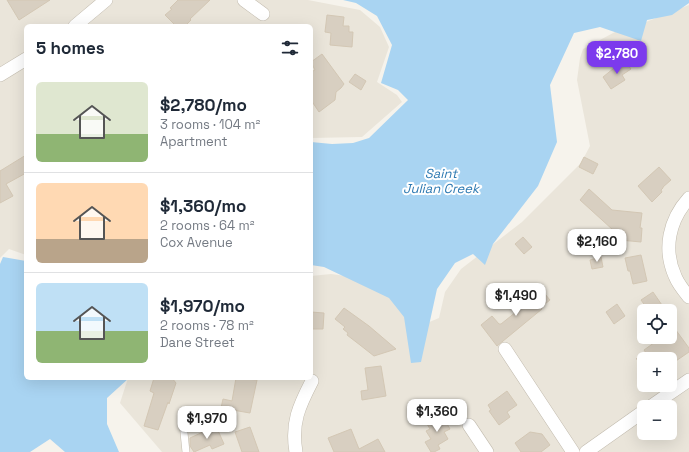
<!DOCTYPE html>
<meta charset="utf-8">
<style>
body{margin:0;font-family:"Space Grotesk",sans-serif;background:#f2f2f3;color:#1f2937;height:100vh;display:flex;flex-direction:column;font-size:15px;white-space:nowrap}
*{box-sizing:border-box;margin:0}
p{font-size:13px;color:#747a83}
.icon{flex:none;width:22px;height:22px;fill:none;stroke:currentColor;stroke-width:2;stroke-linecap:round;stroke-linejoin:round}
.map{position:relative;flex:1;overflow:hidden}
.drawer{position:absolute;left:24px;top:24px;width:289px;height:356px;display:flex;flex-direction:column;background:#fff;border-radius:6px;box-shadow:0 4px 16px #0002}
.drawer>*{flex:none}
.tools{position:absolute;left:637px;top:304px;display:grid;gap:8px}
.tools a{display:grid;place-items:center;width:40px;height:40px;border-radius:6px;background:#fff;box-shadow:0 4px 16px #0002;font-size:20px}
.price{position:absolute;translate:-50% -34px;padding:0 9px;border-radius:8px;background:#fff;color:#222;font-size:13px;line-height:26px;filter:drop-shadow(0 1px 2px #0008)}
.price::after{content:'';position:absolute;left:50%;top:24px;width:12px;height:9px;margin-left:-6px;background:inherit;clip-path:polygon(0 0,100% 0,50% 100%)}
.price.on{background:#7c3aed;color:#fff}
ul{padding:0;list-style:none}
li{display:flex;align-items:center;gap:12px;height:100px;padding:0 12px}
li+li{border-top:1px solid #e0e1e3}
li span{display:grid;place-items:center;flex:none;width:112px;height:80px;border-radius:6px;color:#555}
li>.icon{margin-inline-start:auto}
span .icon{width:48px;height:48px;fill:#fffc;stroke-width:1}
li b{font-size:17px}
h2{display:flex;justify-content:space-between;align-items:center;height:48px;padding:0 12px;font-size:17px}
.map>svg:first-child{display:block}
.residential{fill:#eae5da;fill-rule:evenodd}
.water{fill:#a9d4f2}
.building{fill:#d8cfc1;stroke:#d3c7b4}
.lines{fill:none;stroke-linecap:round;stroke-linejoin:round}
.service-casing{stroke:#c2bbae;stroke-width:8}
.minor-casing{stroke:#c2bbae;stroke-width:14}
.service{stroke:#fff;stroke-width:7}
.minor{stroke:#fff;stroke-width:13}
.labels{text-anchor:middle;stroke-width:4;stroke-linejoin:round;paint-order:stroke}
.water-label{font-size:13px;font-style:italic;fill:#2e7ab2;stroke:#fff}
</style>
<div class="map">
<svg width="689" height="452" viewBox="0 0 689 452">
<rect width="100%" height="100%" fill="#f6f3ec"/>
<g class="residential">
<polygon points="0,0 308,0 360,10 380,27 389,47 377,82 397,95 402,102 362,137 311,138 311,26 26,26 26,255 9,249 0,258"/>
<path d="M689 5V452H162L120 403 128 378H311V276L331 274 361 278 427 323 439 318 445 292 461 269 522 222 581 163 590 146 577 80 580 58 583 49 630 24 646 22ZM644 311H670V337H644ZM644 359H670V385H644ZM644 407H670V433H644Z"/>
</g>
<g class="water">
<polygon points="343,0 689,0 689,3 672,15 647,20 641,41 600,27 574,33 550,85 557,142 538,186 493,244 485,265 473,254 455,263 437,289 421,362 411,363 404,317 389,298 324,267 311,265 311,142 332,144 353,143 369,138 408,100 398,90 381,83 392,45 377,16 356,3"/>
<polygon points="3,257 26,261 26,378 129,378 107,398 107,424 119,452 65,452 50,439 30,452 0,452 0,264"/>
</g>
<g class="building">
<polygon points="7,0 50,0 19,20"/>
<polygon points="178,0 210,0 190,19 191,20 185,26 176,26 165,15 172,9 170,8"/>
<polygon points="327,15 344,17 343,26 349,26 349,32 353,32 352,47 330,45 331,33 325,32"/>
<polygon points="322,54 344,84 341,88 336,92 335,100 319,112 311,100 311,72 315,70 311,62"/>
<polygon points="624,60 631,69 622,75 625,80 611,89 603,77"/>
<polygon points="355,74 366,81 361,90 349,82"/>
<polygon points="26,155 26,173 6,184 13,196 0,203 0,171"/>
<polygon points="584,157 598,164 593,174 579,167"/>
<polygon points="659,167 671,180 663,187 663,188 661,190 662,192 652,202 638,186"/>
<polygon points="589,189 612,210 642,213 640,228 642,228 641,242 620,240 621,230 613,230 580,200"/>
<polygon points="523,237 532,247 524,254 515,244"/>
<polygon points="641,255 647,281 633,284 630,271 628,271 625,258"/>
<polygon points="601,257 603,267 592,269 590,260"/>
<polygon points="539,287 550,300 541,307 542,309 497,346 481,325 492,316 499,324 501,324 516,312 513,308"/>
<polygon points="653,292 666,311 649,311 641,300"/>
<polygon points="617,304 625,316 614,324 606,312"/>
<polygon points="344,308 369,326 396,349 374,356 360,345 347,335 348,333 343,329 345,327 335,319"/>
<polygon points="311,312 324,313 323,329 311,329"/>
<polygon points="670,322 689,348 689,352 670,365 670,359 636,359 646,353 644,350 662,337 670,337"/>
<polygon points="381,366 386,396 362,400 361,391 368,390 365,368"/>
<polygon points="154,378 172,378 176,383 169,404 168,402 158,430 144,426 154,393 150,391"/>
<polygon points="236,378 257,380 250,413 221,408 223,399 232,401"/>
<polygon points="507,391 517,405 507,412 510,417 499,425 489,411 491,410 488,405"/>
<polygon points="442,415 450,429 444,432 448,439 438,445 440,449 434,452 431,452 425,442 431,439 426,431 430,429 427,424"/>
<polygon points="216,426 224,444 212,449 210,445 194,452 190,446 190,438"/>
<polygon points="250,427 259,452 242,452 235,432"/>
<polygon points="351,429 359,449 378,439 385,452 334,452 328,438"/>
<polygon points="530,432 542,434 550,445 541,452 521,452 515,443"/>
</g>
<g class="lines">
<g class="service-casing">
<polyline id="service" points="183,423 186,452"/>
</g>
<g class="minor-casing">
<g id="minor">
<polyline points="244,0 263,14"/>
<polyline points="75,26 106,0"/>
<polyline points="0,75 26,59"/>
<path d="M689 198C669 220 663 249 675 276 678 284 684 291 689 297"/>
<polyline points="505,349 573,452"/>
<polyline points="650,407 689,380"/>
<polyline points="469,425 487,452"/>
<path d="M296 452C291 423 299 406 312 381"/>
<polyline points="586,452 644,411"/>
</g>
</g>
<use href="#service" class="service"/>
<use href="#minor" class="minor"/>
</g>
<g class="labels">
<g class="water-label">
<text x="441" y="178">Saint<tspan x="441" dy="15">Julian Creek</tspan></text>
</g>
</g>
</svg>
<div class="tools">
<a><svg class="icon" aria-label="locate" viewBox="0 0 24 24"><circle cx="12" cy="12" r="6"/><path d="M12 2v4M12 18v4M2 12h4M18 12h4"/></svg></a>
<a>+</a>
<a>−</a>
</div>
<b class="price on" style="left:617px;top:75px">$2,780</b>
<b class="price" style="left:597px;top:263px">$2,160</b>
<b class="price" style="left:516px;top:317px">$1,490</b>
<b class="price" style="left:437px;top:433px">$1,360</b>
<b class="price" style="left:207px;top:440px">$1,970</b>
<section class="drawer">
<h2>5 homes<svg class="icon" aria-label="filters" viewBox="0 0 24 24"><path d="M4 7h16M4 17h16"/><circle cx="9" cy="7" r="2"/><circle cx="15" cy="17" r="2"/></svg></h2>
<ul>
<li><span style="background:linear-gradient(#dfe7d0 65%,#8fb573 0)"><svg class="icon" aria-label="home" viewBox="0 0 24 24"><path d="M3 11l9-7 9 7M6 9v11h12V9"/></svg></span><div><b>$2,780/mo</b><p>3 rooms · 104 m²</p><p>Apartment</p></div></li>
<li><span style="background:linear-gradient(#ffd9b3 70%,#b9a48a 0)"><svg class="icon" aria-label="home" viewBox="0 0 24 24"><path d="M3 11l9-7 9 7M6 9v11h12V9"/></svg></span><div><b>$1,360/mo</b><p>2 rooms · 64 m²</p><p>Cox Avenue</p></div></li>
<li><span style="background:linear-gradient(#bfe0f5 60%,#8fb573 0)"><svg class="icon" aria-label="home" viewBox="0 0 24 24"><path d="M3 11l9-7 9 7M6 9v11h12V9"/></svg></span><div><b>$1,970/mo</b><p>2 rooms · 78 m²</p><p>Dane Street</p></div></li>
</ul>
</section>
</div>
